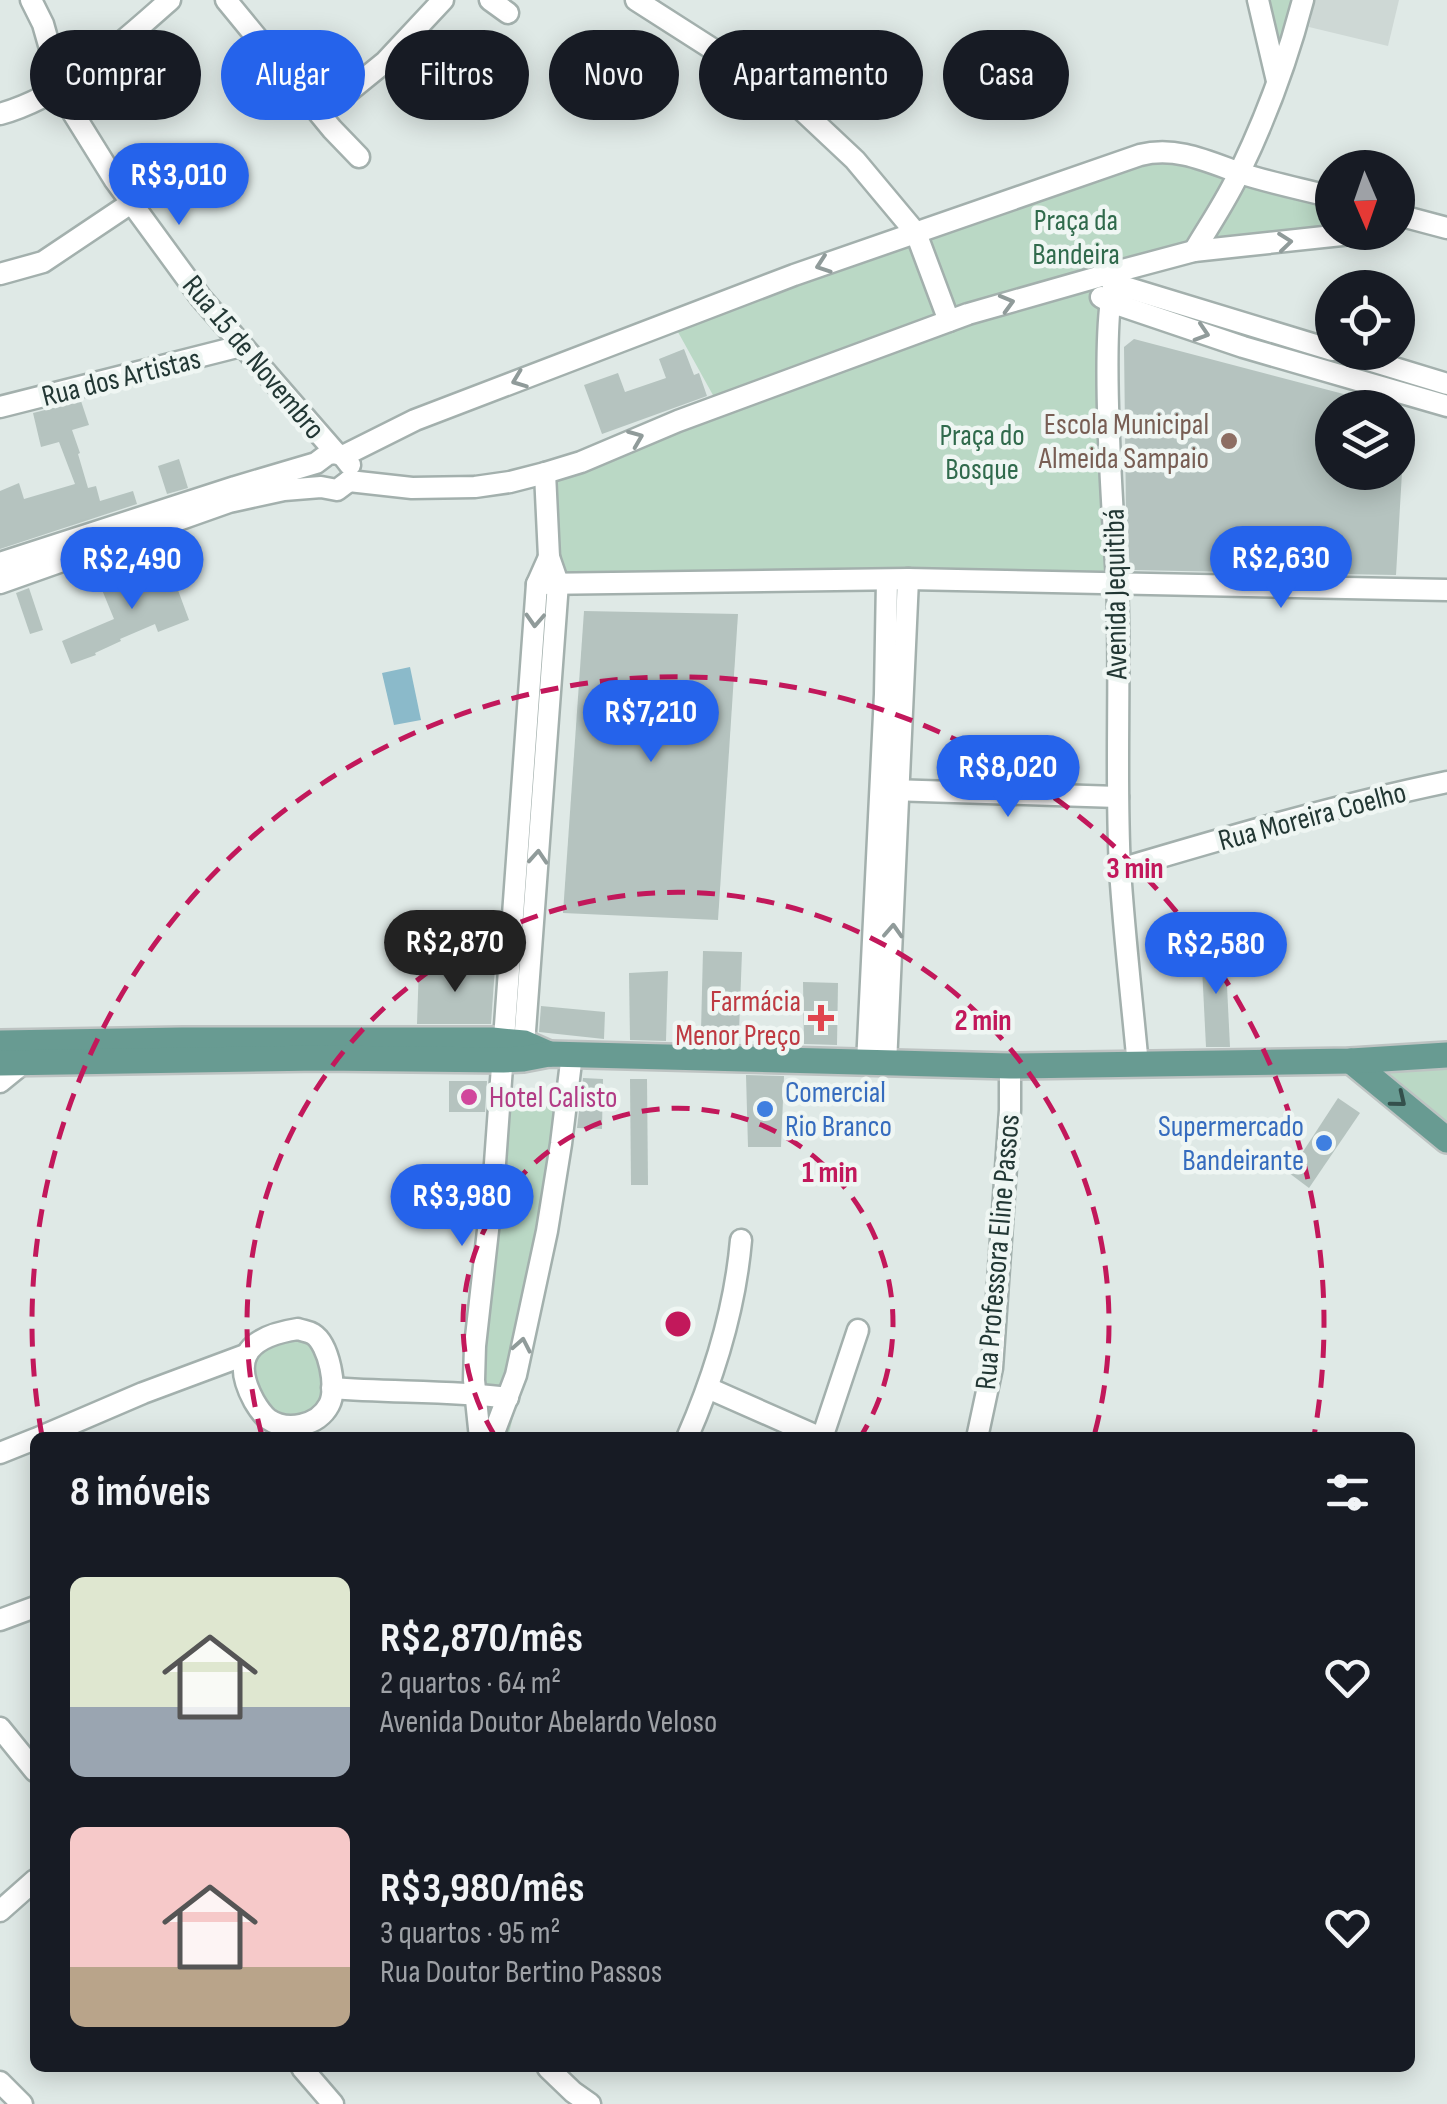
<!DOCTYPE html>
<html lang="pt">
<meta charset="utf-8">
<style>
body{margin:0;font-family:"Sofia Sans Condensed",sans-serif;background:#242831;color:#f1f3f6;height:100vh;display:flex;flex-direction:column;font-size:38px;white-space:nowrap}
*{box-sizing:border-box;margin:0}
p{font-size:32px;color:#9ea1a6}
.icon{flex:none;width:55px;height:55px;fill:none;stroke:currentColor;stroke-width:2;stroke-linecap:round;stroke-linejoin:round}
.map{position:relative;flex:1;overflow:hidden}
.drawer{position:absolute;left:30px;top:1432px;width:1385px;height:640px;display:flex;flex-direction:column;background:#171b24;border-radius:15px;box-shadow:0 5px 25px #0003}
.drawer>*{flex:none}
.hud{position:absolute;left:30px;top:30px;width:1388px;height:90px;display:flex;gap:20px}
.needle{width:65px;rotate:178deg}
.tools{position:absolute;left:1315px;top:150px;display:grid;gap:20px}
.tools a{display:grid;place-items:center;width:100px;height:100px;border-radius:50%;background:#171b24;box-shadow:0 5px 25px #0003;font-size:50px}
.price{position:absolute;translate:-50% -85px;padding:0 22px;border-radius:35px;background:#2563eb;color:#fff;font-size:32px;line-height:65px;filter:drop-shadow(0 2px 5px #0008)}
.price::after{content:'';position:absolute;left:50%;top:60px;width:30px;height:22px;margin-left:-15px;background:inherit;clip-path:polygon(0 0,100% 0,50% 100%)}
.price.current{background:#222;color:#fff}
ul{padding:0;list-style:none}
li{display:flex;align-items:center;gap:30px;height:250px;padding:0 40px}
li span{display:grid;place-items:center;flex:none;width:280px;height:200px;border-radius:15px;color:#555}
li>.icon{margin-inline-start:auto}
span .icon{width:120px;height:120px;fill:#fffc;stroke-width:1}
li b{font-size:42px}
h2{display:flex;justify-content:space-between;align-items:center;height:120px;padding:0 40px;font-size:42px}
.chip{padding:0 35px;border-radius:45px;background:#171b24;box-shadow:0 5px 25px #0003;font-size:35px;line-height:90px}
.chip.current{background:#2563eb;color:#fff}
.map>svg:first-child{display:block}
.built{fill:#ced8d5}
.green{fill:#bad8c5}
.water{fill:#8bbaca}
.building{fill:#b5c3bf}
.lines{fill:none;stroke-linecap:round;stroke-linejoin:round}
.minor-casing{stroke:#a3b0ad;stroke-width:25}
.major-casing{stroke:#bdc3c2;stroke-width:30}
.minor{stroke:#fff;stroke-width:20}
.major{stroke:#689b92;stroke-width:25}
.oneway{stroke:#909b9a}
.oneway2{stroke:#34504c}
.ring{fill:none;stroke:#c2185b;stroke-width:5;stroke-dasharray:18 12}
.education-dot{fill:#8d6e63;stroke:#eff6f3;stroke-width:4}
.health-dot{fill:#e0444e;stroke:#eff6f3;stroke-width:4}
.hotel-dot{fill:#d1479c;stroke:#eff6f3;stroke-width:4}
.shop-dot{fill:#3f7fe0;stroke:#eff6f3;stroke-width:4}
.labels{text-anchor:middle;stroke-width:9;stroke-linejoin:round;paint-order:stroke}
.park-label{font-size:30px;fill:#306a4c;stroke:#eff6f3}
.street-label{font-size:30px;fill:#223734;stroke:#eff6f3}
.education-label{font-size:30px;fill:#785e54;stroke:#eff6f3;text-anchor:end}
.health-label{font-size:30px;fill:#be3a42;stroke:#eff6f3;text-anchor:end}
.shop-label{font-size:30px;fill:#366cbe;stroke:#eff6f3;text-anchor:start}
.hotel-label{font-size:30px;fill:#b23c85;stroke:#eff6f3;text-anchor:start}
.centre{fill:#c2185b;stroke:#eff6f3;stroke-width:5}
.ring-label{font-size:30px;text-anchor:middle;font-weight:bold;fill:#c2185b;stroke:#eff6f3;stroke-width:9;stroke-linejoin:round;paint-order:stroke}
</style>
<div class="map">
<svg width="1447" height="2104" viewBox="0 0 1447 2104">
<rect width="100%" height="100%" fill="#dfe9e6"/>
<polygon class="built" points="1315,0 1399,0 1388,46 1309,27"/>
<g class="green">
<polygon points="1259,0 1303,0 1279,78"/>
<polygon points="1161,153 1332,199 1332,232 1119,271 1106,305 1117,582 558,583 545,473 719,406 673,323"/>
<polygon points="1447,1055 1447,1139 1351,1061"/>
<polygon points="506,1092 564,1095 520,1389 508,1437 480,1438 475,1380"/>
<polygon points="312,1333 332,1392 308,1418 264,1416 250,1355 272,1335"/>
</g>
<polygon class="water" points="410,667 421,720 394,725 382,673"/>
<g class="building">
<polygon points="1134,339 1378,403 1377,408 1332,408 1332,472 1402,472 1396,575 1130,570 1126,510 1124,347"/>
<polygon points="684,349 694,375 699,373 707,396 602,434 584,385 618,373 625,392 666,378 659,359"/>
<polygon points="81,401 89,425 72,430 80,453 78,454 88,488 96,486 100,501 133,491 137,504 0,549 0,491 19,483 24,499 75,484 59,442 41,447 33,413"/>
<polygon points="179,459 188,488 167,494 158,466"/>
<polygon points="168,563 189,620 158,632 155,624 120,639 121,641 95,653 96,655 71,664 62,641 114,619 100,585 119,577 121,581"/>
<polygon points="29,588 43,630 30,634 16,593"/>
<polygon points="584,611 738,614 718,920 563,913"/>
<polygon points="1225,946 1230,1047 1206,1047 1201,947"/>
<polygon points="703,951 742,952 739,1032 701,1031"/>
<polygon points="419,965 495,967 491,1024 417,1024"/>
<polygon points="668,971 666,1041 630,1040 629,973"/>
<polygon points="803,982 838,983 837,1045 804,1044"/>
<polygon points="541,1006 605,1012 604,1039 539,1032"/>
<polygon points="746,1075 784,1076 781,1147 748,1147"/>
<polygon points="583,1078 603,1079 602,1129 577,1128"/>
<polygon points="630,1079 647,1079 648,1185 631,1185"/>
<polygon points="449,1081 487,1081 485,1112 449,1112"/>
<polygon points="1338,1098 1360,1113 1309,1188 1289,1173"/>
</g>
<g class="lines">
<g class="minor-casing">
<g id="minor">
<polyline points="31,0 43,24 61,87 73,113 114,179 201,298 336,453 343,456 350,465"/>
<polyline points="226,0 332,129 359,157"/>
<polyline points="490,0 508,13"/>
<polyline points="636,0 789,98 855,160 916,233 949,321"/>
<polyline points="1258,0 1277,81"/>
<path d="M0 114C65 96 120 44 170 0"/>
<polyline points="321,114 385,62 443,0"/>
<polyline points="1398,215 1447,228"/>
<path d="M1194 251C1210 224 1228 198 1241 169 1267 115 1288 58 1303 0"/>
<polyline points="0,274 43,262 131,203"/>
<polyline points="1112,283 1332,350"/>
<polyline points="1101,297 1110,302 1243,347 1447,406"/>
<polyline points="1342,352 1447,384"/>
<polyline points="0,407 241,346"/>
<path d="M343 456 415 420 794 275 1140 155C1176 146 1207 161 1240 173 1270 183 1302 189 1332 197"/>
<polyline points="349,481 412,488 475,487 510,482 545,473 581,462 678,421 968,314 1119,271"/>
<polyline points="0,563 235,487 316,463 328,454 336,453"/>
<polyline points="0,583 229,502 284,490 321,487 337,490 349,481"/>
<polyline points="537,584 908,579 1447,590"/>
<polyline points="890,790 1118,797"/>
<path d="M1120 869C1228 837 1337 805 1447 782"/>
<polyline points="523,1058 558,583 549,557 545,473"/>
<polyline points="867,1064 885,694 887,580"/>
<polyline points="886,1064 908,579"/>
<path d="M1138 1066C1132 1000 1124 934 1120 869 1115 773 1121 676 1117 580 1114 530 1096 302 1119 271L1194 251 1370 232"/>
<polyline points="0,1082 27,1060"/>
<path d="M298 1329C303 1331 308 1331 313 1334 329 1344 338 1389 329 1405 318 1426 287 1432 268 1419 262 1414 258 1408 254 1401 229 1355 252 1336 298 1329Z"/>
<path d="M332 1388C391 1393 450 1390 508 1398"/>
<polyline points="708,1388 821,1438"/>
<polyline points="38,1438 143,1393 245,1355"/>
<polyline points="480,1438 474,1380 475,1346 494,1177 537,584 549,557"/>
<polyline points="492,1438 516,1375 547,1231 561,1144 572,1054"/>
<path d="M687 1438C715 1374 735 1310 741 1240"/>
<polyline points="822,1438 858,1330"/>
<polyline points="977,1438 992,1368 1010,1110 1010,1066"/>
<polyline points="0,1453 35,1439"/>
<polyline points="0,1620 35,1607"/>
<polyline points="0,1728 35,1771"/>
<polyline points="0,1911 35,1880"/>
<polyline points="302,2068 333,2104"/>
<polyline points="548,2068 573,2092 590,2104"/>
<polyline points="0,2082 22,2104"/>
</g>
</g>
<g class="major-casing">
<g id="major">
<polyline points="0,1043 182,1040 492,1040 524,1043 549,1054"/>
<polyline points="1351,1061 1447,1140"/>
<polyline points="0,1063 321,1058 503,1060 523,1059 549,1054 1010,1066 1351,1061 1447,1055"/>
</g>
</g>
<use href="#minor" class="minor"/>
<use href="#major" class="major"/>
</g>
<defs><path id="oneway-chevron" d="M-2-3.5L2.5 0L-2 3.5" fill="none" stroke-width="1.6" stroke-linecap="round" stroke-linejoin="round" transform="scale(2.5)"/></defs>
<g class="oneway">
<use href="#oneway-chevron" transform="translate(1285 242) rotate(-6)"/>
<use href="#oneway-chevron" transform="translate(823 265) rotate(161)"/>
<use href="#oneway-chevron" transform="translate(1007 303) rotate(-16)"/>
<use href="#oneway-chevron" transform="translate(1202 333) rotate(18)"/>
<use href="#oneway-chevron" transform="translate(519 380) rotate(159)"/>
<use href="#oneway-chevron" transform="translate(636 438) rotate(-22)"/>
<use href="#oneway-chevron" transform="translate(535 620) rotate(93)"/>
<use href="#oneway-chevron" transform="translate(538 857) rotate(-86)"/>
<use href="#oneway-chevron" transform="translate(893 931) rotate(-87)"/>
<use href="#oneway-chevron" transform="translate(522 1345) rotate(-79)"/>
</g>
<use class="oneway2" href="#oneway-chevron" transform="translate(1399 1100) rotate(39)"/>
<g class="ring">
<path d="M495 1436A215 215 0 1 1 861 1436"/>
<path d="M262 1436A431 431 0 1 1 1094 1436"/>
<path d="M42 1436A646 646 0 1 1 1314 1436"/>
</g>
<circle class="education-dot" cx="1229" cy="441" r="10"/>
<path class="health-dot" d="M816 1003h10v10h10v10h-10v10h-10v-10h-10v-10h10z"/>
<circle class="hotel-dot" cx="469" cy="1097" r="10"/>
<g class="shop-dot">
<circle cx="765" cy="1109" r="10"/>
<circle cx="1324" cy="1143" r="10"/>
</g>
<g class="labels">
<g class="park-label">
<text x="1076" y="230">Praça da<tspan x="1076" dy="34">Bandeira</tspan></text>
<text x="982" y="445">Praça do<tspan x="982" dy="34">Bosque</tspan></text>
</g>
<g class="street-label">
<text transform="translate(254 357) rotate(50)" y="10">Rua 15 de Novembro</text>
<text transform="translate(121 377) rotate(-14)" y="10">Rua dos Artistas</text>
<text transform="translate(1115 594) rotate(-91)" y="10">Avenida Jequitibá</text>
<text transform="translate(1312 816) rotate(-15)" y="10">Rua Moreira Coelho</text>
<text transform="translate(997 1252) rotate(-85)" y="10">Rua Professora Eline Passos</text>
</g>
<g class="education-label">
<text x="1209" y="434">Escola Municipal<tspan x="1209" dy="34">Almeida Sampaio</tspan></text>
</g>
<g class="health-label">
<text x="801" y="1011">Farmácia<tspan x="801" dy="34">Menor Preço</tspan></text>
</g>
<g class="shop-label">
<text x="785" y="1102">Comercial<tspan x="785" dy="34">Rio Branco</tspan></text>
<text x="1304" y="1136" text-anchor="end">Supermercado<tspan x="1304" dy="34">Bandeirante</tspan></text>
</g>
<g class="hotel-label">
<text x="489" y="1107">Hotel Calisto</text>
</g>
</g>
<circle cx="678" cy="1324" r="15" class="centre"/>
<g class="ring-label">
<text x="1135" y="878">3 min</text>
<text x="983" y="1030">2 min</text>
<text x="830" y="1182">1 min</text>
</g>
</svg>
<div class="tools">
<a><svg class="needle" viewBox="-14 -14 28 28"><path d="M0-13l5 13h-10z" fill="#e53935"/><path d="M0 13l5-13h-10z" fill="#9ea1a6"/></svg></a>
<a><svg class="icon" aria-label="locate" viewBox="0 0 24 24"><circle cx="12" cy="12" r="6"/><path d="M12 2v4M12 18v4M2 12h4M18 12h4"/></svg></a>
<a><svg class="icon" aria-label="layers" viewBox="0 0 24 24"><path d="M12 4l9 5-9 5-9-5zM3 14l9 5 9-5"/></svg></a>
</div>
<b class="price" style="left:179px;top:228px">R$3,010</b>
<b class="price" style="left:1281px;top:611px">R$2,630</b>
<b class="price" style="left:132px;top:612px">R$2,490</b>
<b class="price" style="left:651px;top:765px">R$7,210</b>
<b class="price" style="left:1008px;top:820px">R$8,020</b>
<b class="price current" style="left:455px;top:995px">R$2,870</b>
<b class="price" style="left:1216px;top:997px">R$2,580</b>
<b class="price" style="left:462px;top:1249px">R$3,980</b>
<div class="hud">
<a class="chip">Comprar</a>
<a class="chip current">Alugar</a>
<a class="chip">Filtros</a>
<a class="chip">Novo</a>
<a class="chip">Apartamento</a>
<a class="chip">Casa</a>
</div>
<section class="drawer">
<h2>8 imóveis<svg class="icon" aria-label="filters" viewBox="0 0 24 24"><path d="M4 7h16M4 17h16"/><circle cx="9" cy="7" r="2"/><circle cx="15" cy="17" r="2"/></svg></h2>
<ul>
<li><span style="background:linear-gradient(#dfe7d0 65%,#9aa5b1 0)"><svg class="icon" aria-label="home" viewBox="0 0 24 24"><path d="M3 11l9-7 9 7M6 9v11h12V9"/></svg></span><div><b>R$2,870/mês</b><p>2 quartos · 64 m²</p><p>Avenida Doutor Abelardo Veloso</p></div><svg class="icon" aria-label="heart" viewBox="0 0 24 24"><path d="M12 20l-8-8c-3-5 5-10 8-4 3-6 11-1 8 4z"/></svg></li>
<li><span style="background:linear-gradient(#f6c9c9 70%,#b9a48a 0)"><svg class="icon" aria-label="home" viewBox="0 0 24 24"><path d="M3 11l9-7 9 7M6 9v11h12V9"/></svg></span><div><b>R$3,980/mês</b><p>3 quartos · 95 m²</p><p>Rua Doutor Bertino Passos</p></div><svg class="icon" aria-label="heart" viewBox="0 0 24 24"><path d="M12 20l-8-8c-3-5 5-10 8-4 3-6 11-1 8 4z"/></svg></li>
</ul>
</section>
</div>
